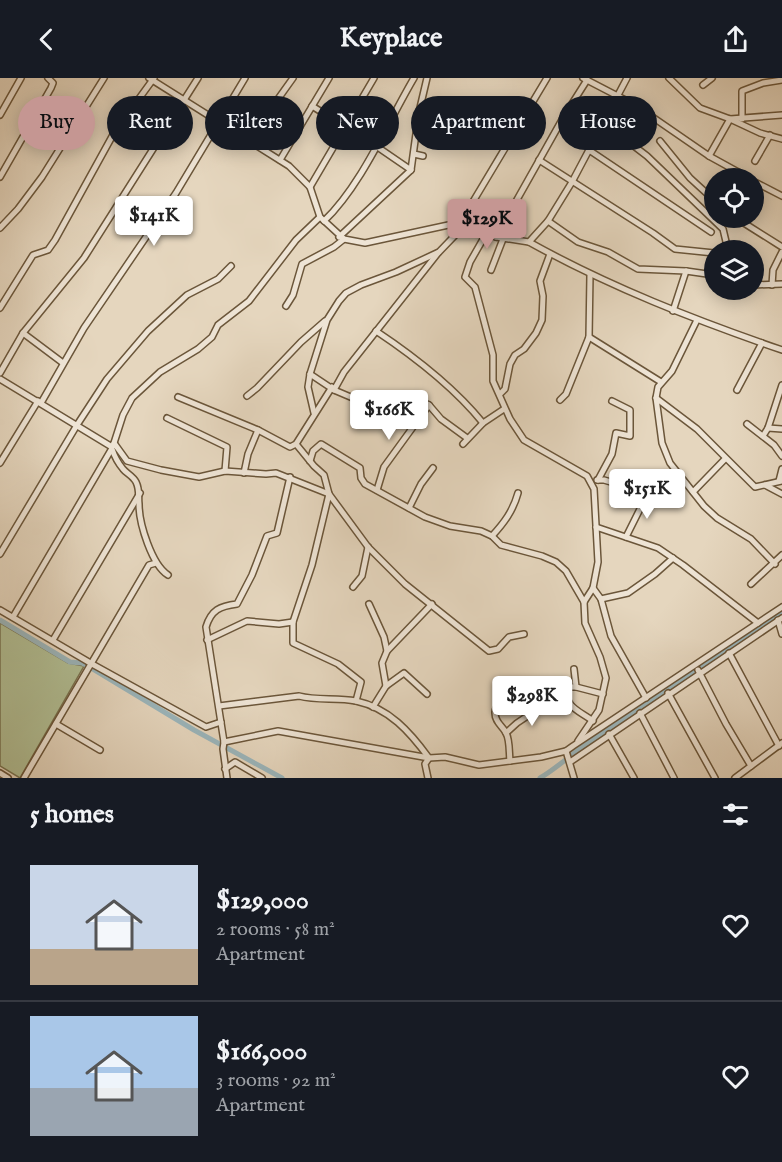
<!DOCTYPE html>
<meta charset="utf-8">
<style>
body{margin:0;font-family:"IM FELL English",serif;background:#242831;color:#f1f3f6;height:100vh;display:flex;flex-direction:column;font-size:22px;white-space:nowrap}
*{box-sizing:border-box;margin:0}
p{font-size:20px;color:#9ea1a6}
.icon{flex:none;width:33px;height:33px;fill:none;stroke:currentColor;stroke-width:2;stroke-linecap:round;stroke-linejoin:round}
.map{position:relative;height:700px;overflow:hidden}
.panel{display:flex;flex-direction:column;background:#171b24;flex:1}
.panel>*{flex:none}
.top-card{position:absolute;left:18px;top:18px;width:747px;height:54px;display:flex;gap:12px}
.tools{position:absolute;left:704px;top:90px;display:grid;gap:12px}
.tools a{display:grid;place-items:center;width:60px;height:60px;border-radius:50%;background:#171b24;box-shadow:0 3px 15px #0003;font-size:30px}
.price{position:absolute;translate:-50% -51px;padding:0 14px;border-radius:6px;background:#fff;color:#222;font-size:20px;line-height:39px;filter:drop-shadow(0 2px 3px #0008)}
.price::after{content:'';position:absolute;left:50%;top:36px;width:18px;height:14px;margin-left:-9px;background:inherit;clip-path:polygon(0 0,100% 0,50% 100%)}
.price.current{background:#c59692;color:#111}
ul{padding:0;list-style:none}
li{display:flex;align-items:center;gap:18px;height:150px;padding:0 30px}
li+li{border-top:2px solid #363941}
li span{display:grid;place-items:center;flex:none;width:168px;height:120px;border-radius:0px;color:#555}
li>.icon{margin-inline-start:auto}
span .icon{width:72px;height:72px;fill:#fffc;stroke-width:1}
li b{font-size:26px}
h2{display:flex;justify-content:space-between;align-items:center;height:72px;padding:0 30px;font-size:26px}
.chip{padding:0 21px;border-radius:27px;background:#171b24;box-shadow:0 3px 15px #0003;font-size:21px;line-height:54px}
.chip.current{background:#c59692;color:#111}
header{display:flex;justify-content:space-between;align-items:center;height:78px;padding:0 30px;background:#171b24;font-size:27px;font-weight:800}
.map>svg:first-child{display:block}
.green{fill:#b1be94;stroke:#7a7451;stroke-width:1.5}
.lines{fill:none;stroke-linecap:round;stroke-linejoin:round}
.canal{stroke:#9bb6bc;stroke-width:5}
.minor-casing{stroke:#6b563a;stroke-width:8}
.minor{stroke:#eee4d5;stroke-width:5}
</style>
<header><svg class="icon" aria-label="back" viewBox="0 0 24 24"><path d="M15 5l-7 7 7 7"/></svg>Keyplace<svg class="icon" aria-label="share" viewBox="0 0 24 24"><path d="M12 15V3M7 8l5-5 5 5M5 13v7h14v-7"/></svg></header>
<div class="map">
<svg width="782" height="700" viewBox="0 0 782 700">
<rect width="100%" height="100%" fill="#e5d6be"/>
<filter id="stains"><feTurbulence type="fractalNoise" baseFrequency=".00333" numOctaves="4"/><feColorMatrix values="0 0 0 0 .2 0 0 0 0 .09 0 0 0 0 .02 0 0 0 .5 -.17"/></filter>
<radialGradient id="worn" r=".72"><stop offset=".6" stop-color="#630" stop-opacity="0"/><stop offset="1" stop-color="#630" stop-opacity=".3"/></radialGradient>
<polygon class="green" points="0,545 68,585 84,588 20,700 0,688"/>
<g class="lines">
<g class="canal">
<polyline points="0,542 70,584 82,585 88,588 194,652 282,700"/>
<path d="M540 700C557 690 569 678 585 667L782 534"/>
</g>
<g class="minor-casing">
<g id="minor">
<polyline points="149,0 289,88 310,109 320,139 344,161 365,165 453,146 496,159 529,164 548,143 572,104 627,0"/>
<polyline points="583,0 635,27 709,78 749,100"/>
<polyline points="669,0 700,30 730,41 782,37"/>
<polyline points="703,7 712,0"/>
<polyline points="312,28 376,68 411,92"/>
<polyline points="0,37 21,0"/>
<polyline points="563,40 595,59"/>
<polyline points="742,41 742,13 763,5 782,2"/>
<polyline points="602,48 630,65 647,78 723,151 728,172"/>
<polyline points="482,51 507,65"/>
<polyline points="248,63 293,0"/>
<polyline points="660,63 690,100 714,122"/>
<polyline points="589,72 711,154"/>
<polyline points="414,76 423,78"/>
<polyline points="709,78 730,41 760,55 782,61"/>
<polyline points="280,82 329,0"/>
<polyline points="539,82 653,155 675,171 714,175"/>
<polyline points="755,83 770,57"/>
<polyline points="0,99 51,10 53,5 48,0"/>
<polyline points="753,103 782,118"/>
<polyline points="310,109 374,0"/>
<polyline points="736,140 782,169"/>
<path d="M324 143C361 108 388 44 414 0"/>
<polyline points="548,143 578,164 608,174 638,191 686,193 714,197"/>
<polyline points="453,146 465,137 547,0"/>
<polyline points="0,150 18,131 42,99 104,0"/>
<polyline points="486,156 470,184 465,199 475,209 493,277 493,303 510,341 524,362 587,398 594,411 598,484 593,510 584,524 585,545 600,579 606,600 599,632 578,663"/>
<polyline points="339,159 411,92 419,34 427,0"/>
<polyline points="496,159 563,40 587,2"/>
<path d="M529 164C610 209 695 242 782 272"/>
<polyline points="491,192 503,161"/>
<polyline points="753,207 782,206"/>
<polyline points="772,207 773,192 782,174"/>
<polyline points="286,228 293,217 302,186 334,169 344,161"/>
<polyline points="0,230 33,177 48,172 55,162 114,55 154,0"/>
<polyline points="673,233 686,193"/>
<polyline points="697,242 672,293 658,309 656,320 662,365 670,385 704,428 717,440 751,461 775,486"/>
<path d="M376 253C415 279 453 308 483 345"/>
<polyline points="23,255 63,285"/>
<polyline points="589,259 661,304"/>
<polyline points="0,295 23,255 84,180 198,0"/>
<polyline points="310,296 334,312 360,323 383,319 409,317 429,327 441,341 467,360"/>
<polyline points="0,301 112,369 114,365 127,383 161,392 199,399 225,393 266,396 276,395 329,416 312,487 293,544 293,565 338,586 361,604 356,623"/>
<polyline points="334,312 344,294 438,175"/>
<polyline points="737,312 762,265"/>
<polyline points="500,316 505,311 510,286 515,277 524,271 536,255 542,242 543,218 540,203 550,176"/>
<polyline points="247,318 257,310 301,264 325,243"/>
<polyline points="178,319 258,352 290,369 296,366 332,309"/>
<polyline points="656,320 697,351 755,409 782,403"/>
<polyline points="560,322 566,316 589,259 590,197"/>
<polyline points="41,325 84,250 176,115 245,0"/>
<polyline points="314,335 308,309 310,296 327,242 339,223 346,215 361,207 396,194 439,174 464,148"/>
<polyline points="167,340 227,369 225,393"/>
<polyline points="747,346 774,367 782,378"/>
<polyline points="768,350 782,351"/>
<polyline points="763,358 768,350 782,307"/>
<polyline points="114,365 123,337 132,320 160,294 198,271 212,259 218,247 249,223 296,162 320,139"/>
<polyline points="296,366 314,388 324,397 329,416 368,469 405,506 489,573 498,571 509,559 524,556"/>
<polyline points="463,366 483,345 504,331"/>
<path d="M112 371C114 377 118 385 123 391 126 395 133 398 136 404 140 412 138 418 139 426 139 446 152 487 168 497"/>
<polyline points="310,383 313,373 321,366 360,390 361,400 365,406 425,439 450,448 481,453 492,458 501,467 542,478 556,484 566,493 584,524"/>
<polyline points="0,385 38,323"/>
<polyline points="244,395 248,376 258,352"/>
<polyline points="597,402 604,402 648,415 656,420"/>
<polyline points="598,402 612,376 616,355 630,358 630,332 612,323"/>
<polyline points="779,403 782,391"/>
<polyline points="765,407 782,416"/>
<polyline points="377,412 384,389 429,327"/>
<polyline points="693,414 725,381"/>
<polyline points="409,430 421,406 433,390"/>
<polyline points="596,449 658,470 683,487 758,545"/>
<path d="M492 458C504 445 513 433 518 415"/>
<polyline points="626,459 648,415"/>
<polyline points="0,476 77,347 107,301 148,253 187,217 218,201 231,188"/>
<polyline points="751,506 782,477"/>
<polyline points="353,509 362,498 368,469"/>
<polyline points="593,510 601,521 611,558 646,620"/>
<polyline points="601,521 628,515 655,496 673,480"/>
<polyline points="369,526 384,559 387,573 382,585 386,608"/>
<polyline points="0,532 92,586 206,649 221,644"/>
<polyline points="13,539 111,372"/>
<polyline points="778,542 782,556"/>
<polyline points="53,562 140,415"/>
<polyline points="207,562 247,543 279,546 293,544"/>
<polyline points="387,573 432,526"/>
<polyline points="729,575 779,668"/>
<polyline points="574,591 576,609"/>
<polyline points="698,592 726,646 751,688"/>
<path d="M566 611C566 630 578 632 593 643"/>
<polyline points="668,615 715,700"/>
<path d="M219 628 299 618C318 623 337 619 356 623 389 630 410 654 429 680L425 686 428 700"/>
<polyline points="373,629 386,608 404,595 427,616"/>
<polyline points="640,635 674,700"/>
<polyline points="56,646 100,672"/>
<polyline points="506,655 517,645 532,635 544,619 555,609 576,609 603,616"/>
<polyline points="609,656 634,700"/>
<polyline points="224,664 278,653 429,680 445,679 479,687 541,679 566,673 573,668 782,529"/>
<polyline points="566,673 574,700"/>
<path d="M510 683C509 675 510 662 506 655 503 648 495 645 495 635 494 619 529 625 537 627"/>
<polyline points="570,684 782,540"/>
<polyline points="225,691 235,684 262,700"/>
<polyline points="0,695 8,700"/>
<polyline points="24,700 149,487 156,485"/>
<path d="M227 700 223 671 224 664 206 549C211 532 220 528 237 526L252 497 267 458 277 455 290 399"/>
<polyline points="735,700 782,665"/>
</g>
</g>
<use href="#minor" class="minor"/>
</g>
<rect width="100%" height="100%" filter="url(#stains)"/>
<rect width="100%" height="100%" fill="url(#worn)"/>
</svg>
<div class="tools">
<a><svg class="icon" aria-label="locate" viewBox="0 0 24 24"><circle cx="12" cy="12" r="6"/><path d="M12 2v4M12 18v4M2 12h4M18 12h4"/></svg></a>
<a><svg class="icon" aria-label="layers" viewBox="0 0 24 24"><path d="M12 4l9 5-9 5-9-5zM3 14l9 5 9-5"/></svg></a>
</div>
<b class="price" style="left:154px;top:169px">$141K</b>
<b class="price current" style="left:487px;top:172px">$129K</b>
<b class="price" style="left:389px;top:363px">$166K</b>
<b class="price" style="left:647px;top:442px">$151K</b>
<b class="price" style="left:532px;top:649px">$298K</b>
<div class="top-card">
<a class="chip current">Buy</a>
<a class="chip">Rent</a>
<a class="chip">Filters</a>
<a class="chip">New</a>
<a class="chip">Apartment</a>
<a class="chip">House</a>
</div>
</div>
<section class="panel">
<h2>5 homes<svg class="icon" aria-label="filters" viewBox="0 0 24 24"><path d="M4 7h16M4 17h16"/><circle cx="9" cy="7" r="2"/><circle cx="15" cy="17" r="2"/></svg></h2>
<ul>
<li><span style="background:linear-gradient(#c9d6e8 70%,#b9a48a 0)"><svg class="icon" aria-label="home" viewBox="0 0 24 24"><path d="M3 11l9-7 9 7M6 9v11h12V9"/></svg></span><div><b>$129,000</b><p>2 rooms · 58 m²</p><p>Apartment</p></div><svg class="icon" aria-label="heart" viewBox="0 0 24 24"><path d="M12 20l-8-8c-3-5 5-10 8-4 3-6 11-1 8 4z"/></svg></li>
<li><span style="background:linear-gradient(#a9c7e8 60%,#9aa5b1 0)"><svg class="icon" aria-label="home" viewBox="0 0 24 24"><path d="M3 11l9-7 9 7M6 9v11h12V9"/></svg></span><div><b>$166,000</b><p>3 rooms · 92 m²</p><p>Apartment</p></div><svg class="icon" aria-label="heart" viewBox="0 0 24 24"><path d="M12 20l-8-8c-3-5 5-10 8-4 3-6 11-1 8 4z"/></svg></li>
</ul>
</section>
